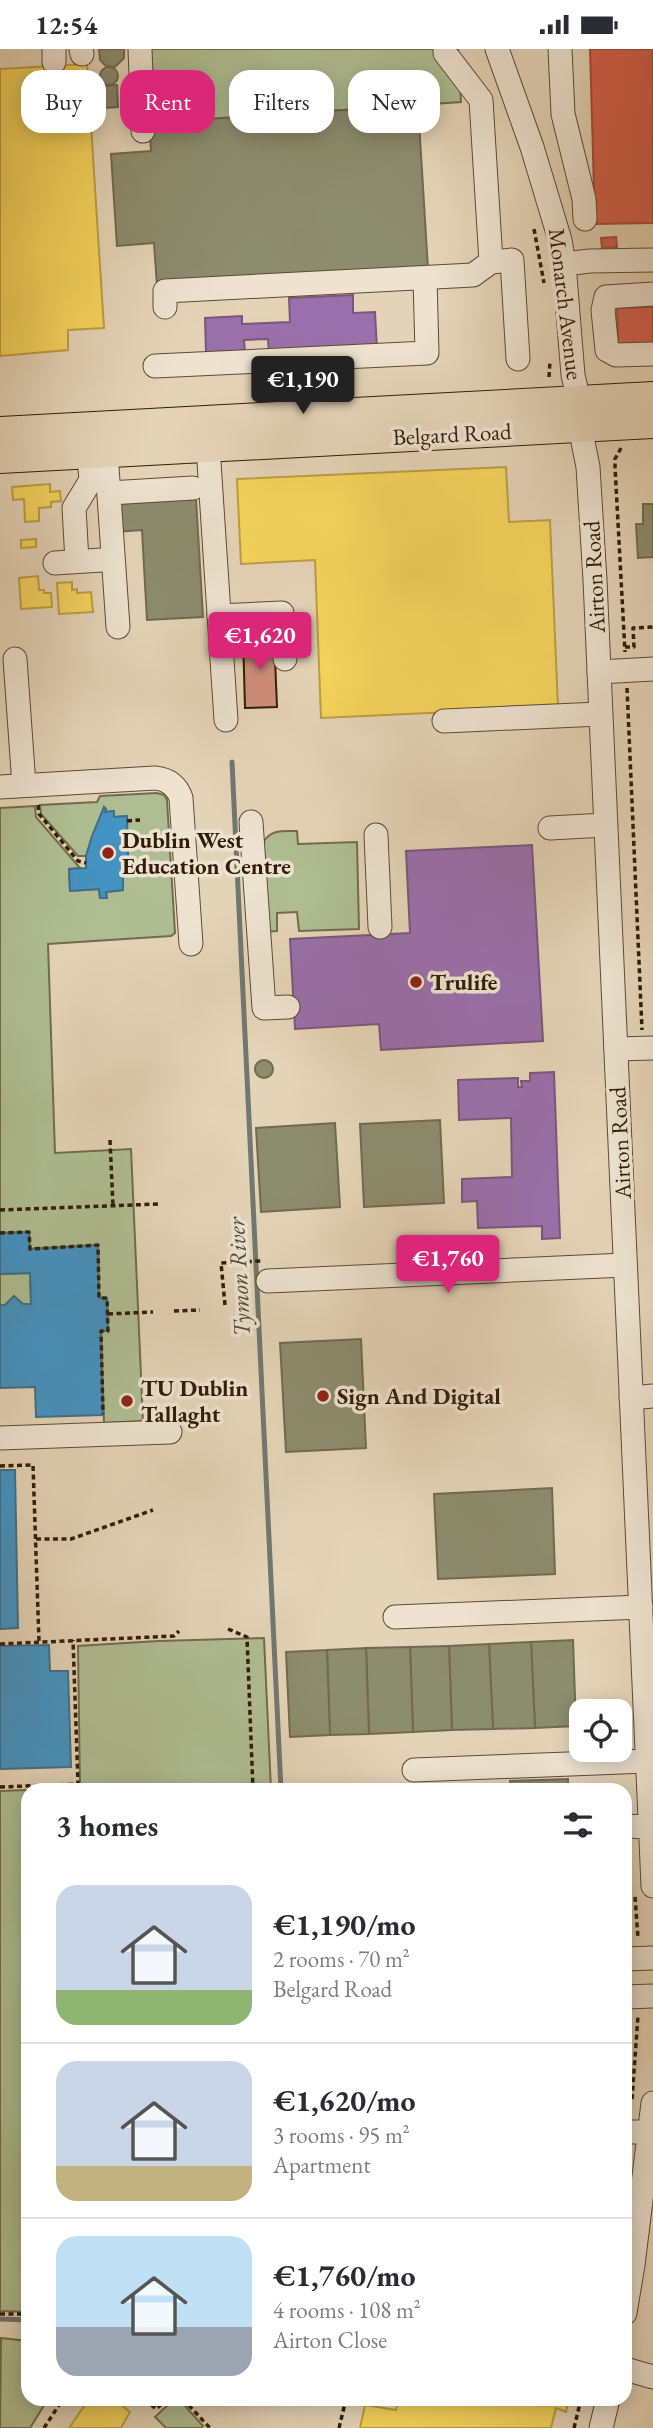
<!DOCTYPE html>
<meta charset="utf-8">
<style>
body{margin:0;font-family:"EB Garamond",serif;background:#f2f2f3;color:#2b2b33;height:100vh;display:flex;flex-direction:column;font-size:26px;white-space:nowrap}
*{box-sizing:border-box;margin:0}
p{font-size:23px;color:#7c7c81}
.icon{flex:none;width:38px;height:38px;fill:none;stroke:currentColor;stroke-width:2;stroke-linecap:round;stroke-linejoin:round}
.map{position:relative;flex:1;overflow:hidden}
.panel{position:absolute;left:21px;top:1734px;width:611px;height:623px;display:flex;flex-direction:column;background:#fff;border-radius:21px;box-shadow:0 4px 18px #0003}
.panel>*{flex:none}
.hud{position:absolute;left:21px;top:21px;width:612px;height:63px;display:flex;gap:14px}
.buttons{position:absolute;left:569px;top:1650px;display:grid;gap:14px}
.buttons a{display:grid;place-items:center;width:63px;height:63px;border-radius:14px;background:#fff;box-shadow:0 4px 18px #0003;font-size:35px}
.price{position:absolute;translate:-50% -60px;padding:0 16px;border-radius:7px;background:#db2777;color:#fff;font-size:23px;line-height:46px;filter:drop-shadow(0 2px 4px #0008)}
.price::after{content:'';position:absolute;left:50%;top:42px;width:21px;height:16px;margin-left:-10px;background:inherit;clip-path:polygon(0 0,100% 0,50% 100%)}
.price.active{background:#222;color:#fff}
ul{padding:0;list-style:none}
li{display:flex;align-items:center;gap:21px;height:175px;padding:0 35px}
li+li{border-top:2px solid #e1e1e2}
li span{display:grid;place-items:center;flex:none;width:196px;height:140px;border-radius:21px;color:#555}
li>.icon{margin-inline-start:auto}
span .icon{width:84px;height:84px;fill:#fffc;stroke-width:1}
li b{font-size:30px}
h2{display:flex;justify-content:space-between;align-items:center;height:84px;padding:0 35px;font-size:30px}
.chip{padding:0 24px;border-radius:21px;background:#fff;box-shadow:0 4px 18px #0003;font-size:24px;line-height:63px}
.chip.active{background:#db2777;color:#fff}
.status{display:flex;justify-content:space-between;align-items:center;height:49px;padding:0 35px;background:#fff;direction:ltr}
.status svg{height:19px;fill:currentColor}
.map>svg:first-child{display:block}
.green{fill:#afbe92;stroke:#716d4c;stroke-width:2}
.homes{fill:#f6d55c;stroke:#bc9e42;stroke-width:2}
.shops{fill:#d6604d;stroke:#a54c38;stroke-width:2}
.offices{fill:#9970ab;stroke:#7a577a;stroke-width:2}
.schools{fill:#4393c3;stroke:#3e6f8a;stroke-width:2}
.industry{fill:#8c8c6e;stroke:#716a4f;stroke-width:2}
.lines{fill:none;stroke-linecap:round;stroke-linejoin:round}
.stream{stroke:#717871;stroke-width:5}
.building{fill:#cf8f7b;stroke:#331c06;stroke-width:2}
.minor-casing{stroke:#5f4a32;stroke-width:25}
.major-casing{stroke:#331c06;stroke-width:32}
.path{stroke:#331c06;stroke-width:3.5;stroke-dasharray:5 3.5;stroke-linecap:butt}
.minor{stroke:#ede3d0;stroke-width:23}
.major{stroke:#e4d4b7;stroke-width:30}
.poi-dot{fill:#8f2418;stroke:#ede3d0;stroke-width:2.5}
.labels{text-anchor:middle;stroke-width:7;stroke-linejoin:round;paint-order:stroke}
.street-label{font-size:23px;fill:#331c06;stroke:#ede3d0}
.poi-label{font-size:23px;font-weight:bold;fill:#331c06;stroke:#ede3d0;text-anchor:start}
.water-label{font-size:24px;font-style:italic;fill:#524a3c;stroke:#ede3d0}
</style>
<div class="status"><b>12:54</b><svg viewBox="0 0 49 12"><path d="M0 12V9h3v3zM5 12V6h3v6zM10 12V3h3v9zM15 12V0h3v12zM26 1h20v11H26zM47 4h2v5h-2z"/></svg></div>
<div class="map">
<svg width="653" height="2379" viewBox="0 0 653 2379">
<rect width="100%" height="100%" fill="#e4d4b7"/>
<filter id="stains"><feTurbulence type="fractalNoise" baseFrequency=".00286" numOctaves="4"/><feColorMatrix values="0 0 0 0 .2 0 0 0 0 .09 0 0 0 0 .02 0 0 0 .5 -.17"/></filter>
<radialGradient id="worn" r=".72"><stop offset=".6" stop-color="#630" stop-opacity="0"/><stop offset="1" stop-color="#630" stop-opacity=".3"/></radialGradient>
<g class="green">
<polygon points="148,0 458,0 461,53 149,74"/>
<polygon points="157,744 164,746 167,751 175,884 171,887 48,895 55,1104 131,1100 143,1372 104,1374 101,1282 108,1281 107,1249 99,1249 98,1196 30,1200 29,1183 0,1184 0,759 35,757 36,768 80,819 69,820 70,842 99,840 100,849 107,849 106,843 123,841 123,808 128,808 126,767 114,768 114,762 105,763 106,760 104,758 86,807 78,807 41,765 40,756 97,753 100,747"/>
<path d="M297 782 298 795 357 793 359 880 299 882 297 863 277 864V882L264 883 263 794C270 780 283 782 297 782Z"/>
<polygon points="30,1224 31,1255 23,1255 14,1247 5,1256 0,1256 0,1225"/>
<polygon points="264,1589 271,1741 28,1741 28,2263 0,2262 0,1742 80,1739 78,1597 158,1592"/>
<polygon points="1,2289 28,2292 28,2350 48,2350 30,2379 0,2379"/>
<polygon points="174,2350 179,2350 203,2377 201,2379 166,2379 155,2368"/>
</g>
<g class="homes">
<polygon points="87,15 104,279 68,281 68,301 0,307 0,20"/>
<polygon points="506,418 509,473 550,471 558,658 321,669 315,511 241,515 237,430"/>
<polygon points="50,435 50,443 60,442 61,452 51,453 51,458 39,459 39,472 25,473 24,450 13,451 12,438"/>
<polygon points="36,490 36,498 21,499 21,491"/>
<polygon points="38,527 39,541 44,541 44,544 51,544 52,558 21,560 19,529"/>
<polygon points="72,533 72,541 77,540 77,544 91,543 93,563 59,565 57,534"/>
<polygon points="89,2350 114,2350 130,2363 121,2379 69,2379"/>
<polygon points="399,2350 569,2350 566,2363 556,2359 551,2379 360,2379 365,2356 396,2361"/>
</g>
<g class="shops">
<polygon points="590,0 653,0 653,174 595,175"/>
<polygon points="616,188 617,198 602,199 601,189"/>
<polygon points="653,258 653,297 618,298 617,259"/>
</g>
<g class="offices">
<polygon points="353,246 353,264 375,263 377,300 269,304 268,290 244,291 245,303 206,304 205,269 242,267 242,275 290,273 289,249"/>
<polygon points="532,796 543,992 381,1001 379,975 295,980 290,890 410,884 406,802"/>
<polygon points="554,1023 560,1189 542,1190 542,1177 478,1179 477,1152 462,1153 462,1130 512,1128 511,1069 459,1071 458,1031 518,1029 518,1038 522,1038 521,1032 530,1032 530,1024"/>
</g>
<g class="schools">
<polygon points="104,758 106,760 105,763 114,762 114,768 127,767 128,808 123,808 123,841 106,843 107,849 100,849 99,840 70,842 69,820 86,819 86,807 92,787"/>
<polygon points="29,1183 30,1200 98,1196 99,1249 107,1249 108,1282 101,1282 103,1366 36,1368 35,1338 0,1339 0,1256 5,1256 14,1247 23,1255 31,1255 30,1224 0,1225 0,1184"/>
<polygon points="0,1421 15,1421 18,1579 0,1580"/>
<polygon points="49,1596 50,1622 68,1622 71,1718 0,1720 0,1597"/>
</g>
<g class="industry">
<polygon points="99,0 124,0 124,9 115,18 106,17 100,11"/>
<circle cx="109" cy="27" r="9"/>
<polygon points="117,36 118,58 104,59 103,37"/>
<polygon points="418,56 428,220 157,237 154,194 117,197 111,105 151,102 149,74"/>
<polygon points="196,450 203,568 147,571 142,481 116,483 115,455"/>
<polygon points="643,455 653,455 653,508 638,509 636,475 643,475"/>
<circle cx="264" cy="1020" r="9"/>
<polygon points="440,1071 444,1154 364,1158 360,1075"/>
<polygon points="335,1074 340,1158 261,1163 256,1079"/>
<polygon points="361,1290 366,1399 286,1403 280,1294"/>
<polygon points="552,1439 555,1525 438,1530 434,1445"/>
<polygon points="573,1591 576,1677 535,1679 531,1593"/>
<polygon points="531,1593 535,1679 493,1680 489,1595"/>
<polygon points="489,1595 493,1680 452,1681 449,1597"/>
<polygon points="449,1597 452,1681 413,1683 410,1598"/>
<polygon points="410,1598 413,1683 369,1685 366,1599"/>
<polygon points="366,1599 369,1685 330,1686 327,1601"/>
<polygon points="327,1601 330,1686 290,1688 286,1603"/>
<polygon points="568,1730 568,1741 511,1741 510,1732"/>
</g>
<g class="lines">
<g class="stream">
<polyline points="232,713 281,1741"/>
<polyline points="0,2270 28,2271"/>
</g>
</g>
<polygon class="building" points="274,586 277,658 245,659 243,587"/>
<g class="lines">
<g class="minor-casing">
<g id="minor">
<polyline points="54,0 54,13"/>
<polyline points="81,0 82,5"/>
<polyline points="140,0 143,82"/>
<polyline points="445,0 445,4 481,51 491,213"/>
<polyline points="497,0 532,98 560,191 564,215 573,326 579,352 580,378 588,418 595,531 653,1837"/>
<polyline points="560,0 563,65 584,150 585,170"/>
<polyline points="564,215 590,212 653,211"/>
<polyline points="653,245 606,248 603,261 607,301 616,306 653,305"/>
<polyline points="165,258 165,242 473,226 491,213 512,211 518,310"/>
<polyline points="155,317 427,304 425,229"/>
<polyline points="105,389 118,578"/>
<polyline points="208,398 226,671"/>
<polyline points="109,444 193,439"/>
<polyline points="77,512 74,459 91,431 87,388"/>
<polyline points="55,514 102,511"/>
<polyline points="219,567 282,564 285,610"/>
<polyline points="15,610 24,736"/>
<polyline points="599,623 653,620"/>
<polyline points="444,672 600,665"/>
<path d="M0 738 155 729C168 730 177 737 181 749L191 895"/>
<polyline points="251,773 264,959 288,958"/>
<polyline points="550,779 605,776"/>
<polyline points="376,786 380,878"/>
<polyline points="616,1000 653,999"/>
<polyline points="268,1232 625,1216"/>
<polyline points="631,1349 653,1347"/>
<polyline points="0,1389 170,1383"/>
<polyline points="395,1568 641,1558"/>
<polyline points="414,1721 647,1712"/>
<polyline points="625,1777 650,1778"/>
<polyline points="625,1910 653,1909"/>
<polyline points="625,1948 653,1947"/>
<polyline points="625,2083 650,2083"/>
<polyline points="625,2264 633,2216 653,2054"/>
<polyline points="625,2320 653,2328"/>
<polyline points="601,2379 608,2350"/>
</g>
</g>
<g class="major-casing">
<g id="major">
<polyline points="0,383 653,348"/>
<polyline points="0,409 653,374"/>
</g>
</g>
<g class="path">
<polyline points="534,180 544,234"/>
<polyline points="549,328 550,312"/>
<polyline points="621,399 615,410 615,418 625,603"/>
<polyline points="625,598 634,598 633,579 653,578"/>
<polyline points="627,639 642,981"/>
<polyline points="38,756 39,765 78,812 86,814"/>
<polyline points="127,772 140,771"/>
<polyline points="110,1091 113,1157"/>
<polyline points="0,1161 159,1155"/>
<polyline points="0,1184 29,1183 30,1200 98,1196 99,1249 107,1249 108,1282 101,1282 103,1365"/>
<polyline points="225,1256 221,1214 262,1212"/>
<polyline points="174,1262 200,1261"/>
<polyline points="108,1265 153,1263"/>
<polyline points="0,1417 33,1416 39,1593"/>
<polyline points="36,1490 71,1490 153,1461"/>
<polyline points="228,1580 247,1588 253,1741"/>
<polyline points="0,1595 174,1587 179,1582"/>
<polyline points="0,1738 78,1735 73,1591"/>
<polyline points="635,1848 638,1889"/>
<polyline points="632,2050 638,1967"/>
<polyline points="0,2265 28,2265"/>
<polyline points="145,2350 156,2360 168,2350"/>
<polyline points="183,2350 210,2379"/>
<polyline points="376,2350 381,2350"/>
<polyline points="44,2379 63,2350"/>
<polyline points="339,2379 346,2350"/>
<polyline points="574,2379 581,2350"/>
</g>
<use href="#minor" class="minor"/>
<use href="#major" class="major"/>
</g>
<g class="poi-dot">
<circle cx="108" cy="804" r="7"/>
<circle cx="416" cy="933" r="7"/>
<circle cx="323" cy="1347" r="7"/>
<circle cx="127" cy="1352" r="7"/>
</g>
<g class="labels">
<g class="street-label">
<text transform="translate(566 255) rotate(83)" y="8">Monarch Avenue</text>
<text transform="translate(452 385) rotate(-3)" y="8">Belgard Road</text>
<text transform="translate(594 528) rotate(-93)" y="8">Airton Road</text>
<text transform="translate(620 1094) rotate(-93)" y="8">Airton Road</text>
</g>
<g class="poi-label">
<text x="122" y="799">Dublin West<tspan x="122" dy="26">Education Centre</tspan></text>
<text x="430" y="941">Trulife</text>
<text x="141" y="1347">TU Dublin<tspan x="141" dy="26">Tallaght</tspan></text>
<text x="337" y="1355">Sign And Digital</text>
</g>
<g class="water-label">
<text transform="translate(239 1228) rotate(-93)" y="8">Tymon River</text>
</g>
</g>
<rect width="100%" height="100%" filter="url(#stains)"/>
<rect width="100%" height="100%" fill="url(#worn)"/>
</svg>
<div class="buttons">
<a><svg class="icon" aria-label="locate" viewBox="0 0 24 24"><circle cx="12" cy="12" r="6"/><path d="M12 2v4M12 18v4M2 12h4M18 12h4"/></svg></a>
</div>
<b class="price active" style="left:303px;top:367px">€1,190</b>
<b class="price" style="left:260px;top:623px">€1,620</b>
<b class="price" style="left:448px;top:1246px">€1,760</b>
<div class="hud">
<a class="chip">Buy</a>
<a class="chip active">Rent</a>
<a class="chip">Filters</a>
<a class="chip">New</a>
</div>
<section class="panel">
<h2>3 homes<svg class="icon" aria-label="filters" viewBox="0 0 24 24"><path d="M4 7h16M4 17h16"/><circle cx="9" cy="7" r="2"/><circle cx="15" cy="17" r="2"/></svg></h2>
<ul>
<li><span style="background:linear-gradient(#c9d6e8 75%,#8fb573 0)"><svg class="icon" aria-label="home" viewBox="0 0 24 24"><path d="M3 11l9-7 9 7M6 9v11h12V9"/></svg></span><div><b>€1,190/mo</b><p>2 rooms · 70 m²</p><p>Belgard Road</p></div></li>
<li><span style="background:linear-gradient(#c9d6e8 75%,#c2b280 0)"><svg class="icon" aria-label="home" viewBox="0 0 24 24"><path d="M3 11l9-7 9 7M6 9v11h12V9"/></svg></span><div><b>€1,620/mo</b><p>3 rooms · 95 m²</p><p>Apartment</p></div></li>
<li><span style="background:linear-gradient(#bfe0f5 65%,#9aa5b1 0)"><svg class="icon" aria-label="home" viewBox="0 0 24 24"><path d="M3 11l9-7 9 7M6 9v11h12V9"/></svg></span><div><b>€1,760/mo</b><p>4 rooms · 108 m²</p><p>Airton Close</p></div></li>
</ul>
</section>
</div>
